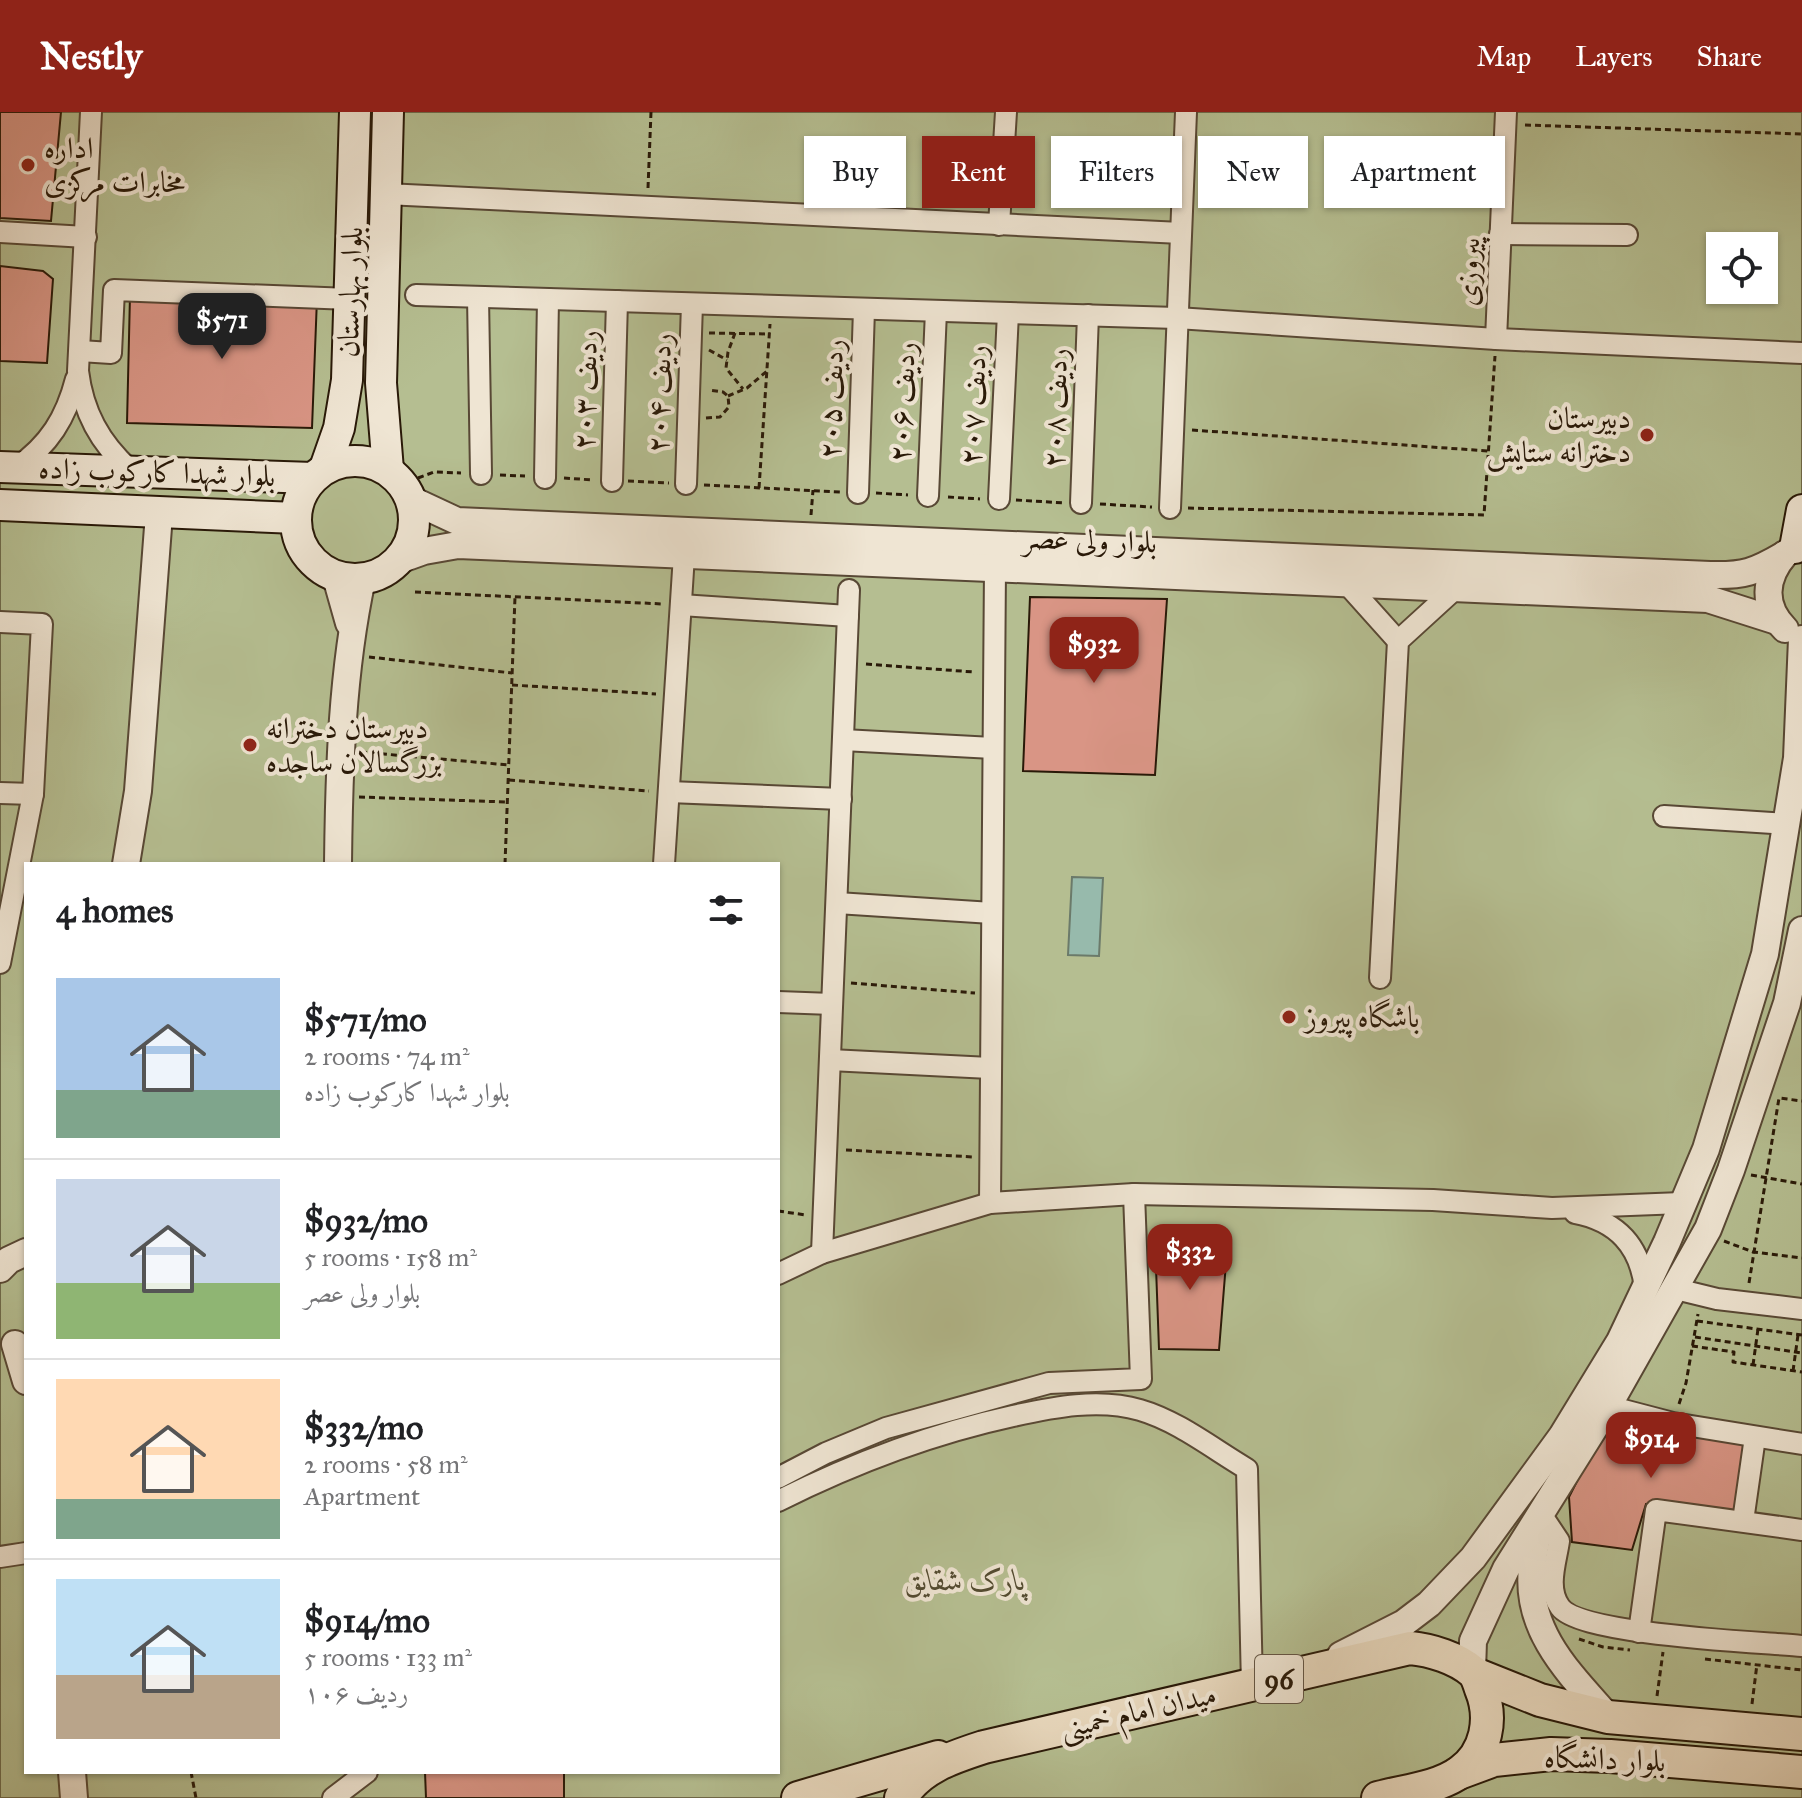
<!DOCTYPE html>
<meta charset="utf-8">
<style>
body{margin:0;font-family:"IM FELL Great Primer",Amiri,serif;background:#f2f2f2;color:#202124;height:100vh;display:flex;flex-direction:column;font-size:30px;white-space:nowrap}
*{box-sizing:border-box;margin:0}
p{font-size:26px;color:#757577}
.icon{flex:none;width:44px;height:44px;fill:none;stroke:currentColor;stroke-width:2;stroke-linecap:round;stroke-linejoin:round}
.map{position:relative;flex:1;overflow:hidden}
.sheet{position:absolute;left:24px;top:750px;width:756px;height:912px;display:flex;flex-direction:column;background:#fff;border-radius:0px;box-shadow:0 2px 6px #0004}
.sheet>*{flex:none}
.banner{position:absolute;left:804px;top:24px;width:760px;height:72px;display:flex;gap:16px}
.tools{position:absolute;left:1706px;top:120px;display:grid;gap:16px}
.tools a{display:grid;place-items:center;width:72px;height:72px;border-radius:0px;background:#fff;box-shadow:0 2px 6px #0004;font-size:40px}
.price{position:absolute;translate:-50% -68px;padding:0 18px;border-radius:16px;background:#8f2418;color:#fff;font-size:26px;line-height:52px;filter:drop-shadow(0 2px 4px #0008)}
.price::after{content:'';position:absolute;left:50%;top:48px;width:24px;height:18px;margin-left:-12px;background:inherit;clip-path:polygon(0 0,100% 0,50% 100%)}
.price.current{background:#222;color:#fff}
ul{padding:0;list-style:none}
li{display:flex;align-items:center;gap:24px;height:200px;padding:0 32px}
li+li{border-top:2px solid #e0e0e0}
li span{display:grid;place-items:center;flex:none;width:224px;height:160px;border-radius:0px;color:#555}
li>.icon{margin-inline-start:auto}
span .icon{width:96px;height:96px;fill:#fffc;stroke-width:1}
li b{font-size:34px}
h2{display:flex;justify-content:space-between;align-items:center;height:96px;padding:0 32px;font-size:34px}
.chip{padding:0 28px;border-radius:0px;background:#fff;box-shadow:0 2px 6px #0004;font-size:28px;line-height:72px}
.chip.current{background:#8f2418;color:#fff}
header{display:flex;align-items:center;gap:48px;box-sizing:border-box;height:112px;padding:0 40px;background:#8f2418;color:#fff}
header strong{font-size:38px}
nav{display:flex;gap:44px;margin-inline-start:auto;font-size:28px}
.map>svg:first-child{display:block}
.green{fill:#b5be91;stroke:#6f6c4c;stroke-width:2;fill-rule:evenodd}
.water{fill:#97baac;stroke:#6b7a6a;stroke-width:2}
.building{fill:#d99585;stroke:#291908;stroke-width:2}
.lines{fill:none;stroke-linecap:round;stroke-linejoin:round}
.minor-casing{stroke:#584835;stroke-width:24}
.tertiary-casing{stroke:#584835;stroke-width:30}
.secondary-casing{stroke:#291908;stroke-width:34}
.primary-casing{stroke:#291908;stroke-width:36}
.path{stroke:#291908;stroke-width:3;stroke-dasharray:6 4;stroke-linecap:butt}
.minor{stroke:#efe5d3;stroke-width:20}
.tertiary{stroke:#efe5d3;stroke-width:26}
.secondary{stroke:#efe5d3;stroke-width:30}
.primary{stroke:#e7d7bc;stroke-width:32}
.poi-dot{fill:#8f2418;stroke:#efe5d3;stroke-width:3}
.labels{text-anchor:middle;stroke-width:8;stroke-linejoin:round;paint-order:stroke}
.shield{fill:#efe5d3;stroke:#645645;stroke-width:2}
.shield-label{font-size:28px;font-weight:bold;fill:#291908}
.poi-label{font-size:30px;fill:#291908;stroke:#efe5d3;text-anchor:start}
.street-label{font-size:30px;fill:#291908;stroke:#efe5d3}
.park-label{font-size:30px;font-style:italic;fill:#534b31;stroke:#efe5d3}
</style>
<header>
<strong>Nestly</strong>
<nav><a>Map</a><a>Layers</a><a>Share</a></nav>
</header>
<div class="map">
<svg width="1802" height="1686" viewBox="0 0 1802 1686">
<rect width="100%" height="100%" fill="#e7d7bc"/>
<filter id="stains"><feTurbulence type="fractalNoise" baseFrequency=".0025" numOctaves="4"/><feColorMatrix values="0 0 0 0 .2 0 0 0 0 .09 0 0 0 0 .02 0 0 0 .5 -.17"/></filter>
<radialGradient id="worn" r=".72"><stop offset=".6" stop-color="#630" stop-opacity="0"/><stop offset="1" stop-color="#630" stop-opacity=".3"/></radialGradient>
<path class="green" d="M0 0H1802V1686H0ZM1720 134H1764V178H1720ZM26 752H778V1660H26Z"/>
<polygon class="water" points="1072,765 1103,766 1099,844 1068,843"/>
<g class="building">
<polygon points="0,0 61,0 51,109 0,106"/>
<polygon points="0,154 43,159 53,167 47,251 0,249"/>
<polygon points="130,183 317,186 312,316 127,311"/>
<polygon points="1030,485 1167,487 1155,663 1023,659"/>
<polygon points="1228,1126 1219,1238 1159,1237 1155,1128"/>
<polygon points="1606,1312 1668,1318 1748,1329 1736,1400 1646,1392 1632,1438 1572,1430 1569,1385"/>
<polygon points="425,1660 564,1660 564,1686 426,1686"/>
</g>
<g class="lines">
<g class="minor-casing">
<g id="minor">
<path d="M91 0 78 259C83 300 100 331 130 358"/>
<polyline points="386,82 1181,121"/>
<polyline points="999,113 1006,0"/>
<polyline points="0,120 86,125"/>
<polyline points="1500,122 1627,123"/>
<polyline points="416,183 1177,206 1496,227 1802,241"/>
<polyline points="478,185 481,362"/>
<polyline points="1496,227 1506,0"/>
<polyline points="80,239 111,241 114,178 350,187"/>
<path d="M16 356C49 333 66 306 76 267"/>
<polyline points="545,366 548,187"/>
<polyline points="612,369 617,189"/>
<polyline points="686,372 692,192"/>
<polyline points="858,381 864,197"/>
<polyline points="928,384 936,199"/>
<polyline points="999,387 1008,201"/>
<polyline points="1081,391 1088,203"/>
<polyline points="1170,396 1186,0"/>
<polyline points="1346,471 1398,529"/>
<polyline points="681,493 848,504"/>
<polyline points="0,510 42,512 33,682 0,851"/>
<polyline points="843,628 993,636"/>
<polyline points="669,680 841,687"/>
<polyline points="0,681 33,682"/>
<polyline points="1664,704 1787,712"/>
<polyline points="664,752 684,443"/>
<polyline points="837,791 992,801"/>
<polyline points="1380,866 1398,529 1456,476"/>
<polyline points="778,890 832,892"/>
<polyline points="830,948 990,956"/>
<polyline points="990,1091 995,456"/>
<path d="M1575 1101C1617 1109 1640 1134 1645 1176"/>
<polyline points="822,1141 849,478"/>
<polyline points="778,1162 822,1141 990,1091 1134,1082 1433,1088 1552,1096 1682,1091"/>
<polyline points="1676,1177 1717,1187 1802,1197"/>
<polyline points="1608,1294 1673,1311 1802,1332"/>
<polyline points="778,1366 826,1341 886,1316 1049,1271 1141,1267 1134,1082"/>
<path d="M778 1389C854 1351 930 1322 1013 1304 1054 1295 1099 1286 1140 1298 1178 1309 1213 1337 1247 1357L1252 1573"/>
<path d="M1541 1402 1559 1429C1556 1450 1546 1476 1560 1495 1580 1523 1761 1530 1802 1534"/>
<polyline points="1743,1409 1755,1325"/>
<polyline points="0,1445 26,1441"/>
<polyline points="1639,1520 1656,1398 1802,1418"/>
<polyline points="333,1686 367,1660"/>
</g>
</g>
<g class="tertiary-casing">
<g id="tertiary">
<path d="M412 388 457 409 1710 463C1744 464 1755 460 1784 443"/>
<path d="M1785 442C1764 466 1762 494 1785 517"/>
<polyline points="399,448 424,439 458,433 1708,487 1777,509"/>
<polyline points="336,465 349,511"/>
<polyline points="126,752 138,679 159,402"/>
<path d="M338 752C339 657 342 560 362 467"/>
<polyline points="0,1157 9,1148 26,1140"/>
<polyline points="15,1232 26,1269"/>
<path d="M1539 1414C1537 1428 1533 1442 1532 1456 1525 1519 1570 1562 1608 1605"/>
<polyline points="1341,1543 1404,1511 1429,1492 1473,1446 1562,1324 1620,1229 1667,1130 1706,1037 1765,842 1797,646 1802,527"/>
<polyline points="1472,1559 1473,1529 1506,1457 1608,1294 1708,1117 1731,1058 1787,891 1802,818"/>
<polyline points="72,1660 74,1686"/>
</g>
</g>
<g class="secondary-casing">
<g id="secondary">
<circle cx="355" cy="408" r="59"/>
<polyline points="0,355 313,366"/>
<polyline points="325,356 339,316 347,268 355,0"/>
<polyline points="388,358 381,271 388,0"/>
<polyline points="0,393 296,406"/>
<polyline points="1795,436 1802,398"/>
</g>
</g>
<g class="primary-casing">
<g id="primary">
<polyline points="1475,1562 1540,1588 1608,1605 1802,1622"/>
<polyline points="1459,1661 1494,1648 1551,1642 1610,1644 1802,1660"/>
<polyline points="798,1686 938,1645"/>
<path d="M901 1686C918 1656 953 1645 984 1635L1410 1536C1431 1538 1457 1546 1473 1560 1477 1564 1479 1571 1481 1577 1493 1606 1487 1641 1460 1660 1438 1676 1404 1679 1378 1686"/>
</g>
</g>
<g class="path">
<polyline points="1525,13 1802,22"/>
<polyline points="1354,45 1487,50"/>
<polyline points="648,76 651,0"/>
<polyline points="709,221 770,222"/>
<polyline points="735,221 728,240 726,256 743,277"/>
<polyline points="709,238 727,248"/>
<polyline points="728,284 747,276 767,259"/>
<polyline points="706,306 720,305 729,295 728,284 723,280 709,278"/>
<polyline points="1192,318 1488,339"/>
<polyline points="500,363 525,364"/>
<polyline points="418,366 434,360 461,361"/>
<polyline points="564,366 593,368"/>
<polyline points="628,369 669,371"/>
<polyline points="704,373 840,380"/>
<polyline points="759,376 770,212"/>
<polyline points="876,381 908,383"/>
<polyline points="948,385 980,387"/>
<polyline points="1016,388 1064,391"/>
<polyline points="1100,392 1152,395"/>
<polyline points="1188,396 1484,403 1495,244"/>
<polyline points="811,403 813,378"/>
<polyline points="415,480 663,492"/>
<polyline points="369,545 512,561"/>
<polyline points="866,552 974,560"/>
<polyline points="512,573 656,582"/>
<polyline points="361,640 509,653"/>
<polyline points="509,668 649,679"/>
<polyline points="359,685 507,690"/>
<polyline points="505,752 515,485"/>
<polyline points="851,871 975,881"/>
<polyline points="846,1038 974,1045"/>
<polyline points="1751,1063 1802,1072"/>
<polyline points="778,1099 806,1103"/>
<polyline points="1724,1129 1753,1140 1802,1146"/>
<polyline points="1749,1171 1779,986 1802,989"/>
<polyline points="1697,1209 1802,1223"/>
<polyline points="1695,1225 1802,1241"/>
<polyline points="1692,1234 1734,1240 1733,1250 1802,1260"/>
<polyline points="1753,1253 1758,1217"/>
<polyline points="1793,1259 1798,1223"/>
<polyline points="1679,1292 1686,1271 1698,1202"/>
<polyline points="1579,1527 1603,1535 1630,1538"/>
<polyline points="1705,1547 1802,1558"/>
<polyline points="1657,1584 1663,1540"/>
<polyline points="1752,1592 1757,1552"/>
<polyline points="191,1660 196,1686"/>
</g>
<use href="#minor" class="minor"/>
<use href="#tertiary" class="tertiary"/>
<use href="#secondary" class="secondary"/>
<use href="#primary" class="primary"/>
</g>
<g class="poi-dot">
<circle cx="28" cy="53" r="8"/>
<circle cx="1647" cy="323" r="8"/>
<circle cx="250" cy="633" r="8"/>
<circle cx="1289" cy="905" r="8"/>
</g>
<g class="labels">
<rect class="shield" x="1255" y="1543" width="48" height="48" rx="6"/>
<g class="shield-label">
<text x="1279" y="1577">96</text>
</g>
<g class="poi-label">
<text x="44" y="46">اداره<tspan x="44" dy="34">مخابرات مرکزی</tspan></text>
<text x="1631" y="316" text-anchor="end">دبیرستان<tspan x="1631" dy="34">دخترانه ستایش</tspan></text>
<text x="266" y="626">دبیرستان دخترانه<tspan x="266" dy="34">بزرگسالان ساجده</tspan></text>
<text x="1305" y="915">باشگاه پیروز</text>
</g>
<g class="street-label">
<text transform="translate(1468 160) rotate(-88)" y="10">پیروزی</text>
<text transform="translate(350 180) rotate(-88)" y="10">بلوار بهارستان</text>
<text transform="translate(585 278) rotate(-88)" y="10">ردیف ۲۰۳</text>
<text transform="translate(659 281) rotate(-88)" y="10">ردیف ۲۰۴</text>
<text transform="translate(831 287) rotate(-88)" y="10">ردیف ۲۰۵</text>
<text transform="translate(902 290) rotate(-87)" y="10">ردیف ۲۰۶</text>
<text transform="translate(973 293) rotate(-87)" y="10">ردیف ۲۰۷</text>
<text transform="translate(1055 296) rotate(-88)" y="10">ردیف ۲۰۸</text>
<text transform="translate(157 360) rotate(2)" y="10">بلوار شهدا کارکوب زاده</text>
<text transform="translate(1090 428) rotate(2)" y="10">بلوار ولی عصر</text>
<text transform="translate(1138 1599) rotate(-13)" y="10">میدان امام خمینی</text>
<text transform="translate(1605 1647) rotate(2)" y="10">بلوار دانشگاه</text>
</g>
<g class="park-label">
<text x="965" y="1478">پارک شقایق</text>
</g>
</g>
<rect width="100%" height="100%" filter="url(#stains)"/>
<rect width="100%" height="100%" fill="url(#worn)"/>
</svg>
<div class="tools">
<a><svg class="icon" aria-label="locate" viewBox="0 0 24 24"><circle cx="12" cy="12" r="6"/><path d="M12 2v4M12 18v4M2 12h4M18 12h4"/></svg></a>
</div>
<b class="price current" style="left:222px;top:249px">$571</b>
<b class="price" style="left:1094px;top:573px">$932</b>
<b class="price" style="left:1190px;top:1180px">$332</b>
<b class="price" style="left:1651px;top:1368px">$914</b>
<div class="banner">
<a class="chip">Buy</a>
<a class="chip current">Rent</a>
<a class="chip">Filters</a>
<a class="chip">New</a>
<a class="chip">Apartment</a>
</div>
<section class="sheet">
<h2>4 homes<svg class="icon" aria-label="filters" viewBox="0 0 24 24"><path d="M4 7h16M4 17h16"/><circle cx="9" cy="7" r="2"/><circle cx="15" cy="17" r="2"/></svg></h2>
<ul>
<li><span style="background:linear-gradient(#a9c7e8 70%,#7fa58c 0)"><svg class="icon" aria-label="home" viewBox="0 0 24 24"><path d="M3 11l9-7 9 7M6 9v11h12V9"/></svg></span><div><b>$571/mo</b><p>2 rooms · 74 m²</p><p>بلوار شهدا کارکوب زاده</p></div></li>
<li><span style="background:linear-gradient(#c9d6e8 65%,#8fb573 0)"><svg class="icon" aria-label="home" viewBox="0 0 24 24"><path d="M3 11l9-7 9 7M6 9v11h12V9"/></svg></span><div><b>$932/mo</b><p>5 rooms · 158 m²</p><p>بلوار ولی عصر</p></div></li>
<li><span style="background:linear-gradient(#ffd9b3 75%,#7fa58c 0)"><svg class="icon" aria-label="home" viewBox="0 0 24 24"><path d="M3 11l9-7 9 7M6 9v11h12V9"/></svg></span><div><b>$332/mo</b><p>2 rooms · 58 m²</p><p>Apartment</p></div></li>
<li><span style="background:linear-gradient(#bfe0f5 60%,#b9a48a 0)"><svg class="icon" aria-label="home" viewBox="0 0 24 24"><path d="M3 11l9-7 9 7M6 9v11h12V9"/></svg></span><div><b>$914/mo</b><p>5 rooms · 133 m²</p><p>ردیف ۱۰۶</p></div></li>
</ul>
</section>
</div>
